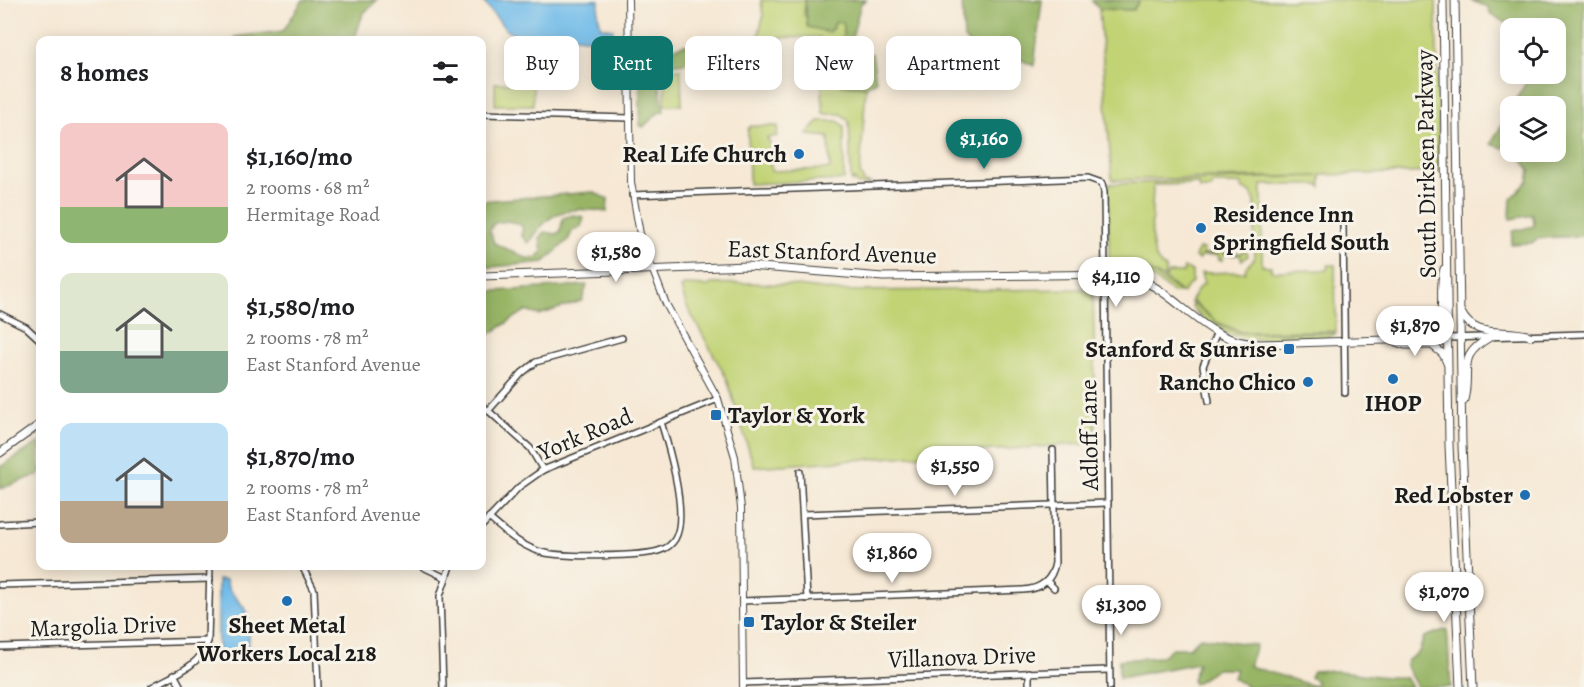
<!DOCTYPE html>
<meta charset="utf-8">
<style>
body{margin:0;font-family:Alegreya,serif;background:#f6f6f6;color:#202124;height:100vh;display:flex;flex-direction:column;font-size:22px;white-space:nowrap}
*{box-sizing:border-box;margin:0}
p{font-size:20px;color:#757577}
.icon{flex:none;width:33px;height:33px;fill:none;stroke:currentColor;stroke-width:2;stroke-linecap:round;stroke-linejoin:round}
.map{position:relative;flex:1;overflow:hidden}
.details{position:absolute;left:36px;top:36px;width:450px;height:534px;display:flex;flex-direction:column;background:#fff;border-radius:12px;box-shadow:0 3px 15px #0003}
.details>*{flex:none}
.banner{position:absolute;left:504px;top:36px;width:570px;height:54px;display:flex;gap:12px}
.buttons{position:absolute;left:1500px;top:18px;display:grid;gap:12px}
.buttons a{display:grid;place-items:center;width:66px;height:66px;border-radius:12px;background:#fff;box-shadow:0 3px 15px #0003;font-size:30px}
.price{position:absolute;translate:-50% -51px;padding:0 14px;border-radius:21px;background:#fff;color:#222;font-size:20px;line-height:39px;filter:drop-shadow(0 2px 3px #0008)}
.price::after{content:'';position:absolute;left:50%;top:36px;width:18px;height:14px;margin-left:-9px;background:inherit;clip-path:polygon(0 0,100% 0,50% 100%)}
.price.active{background:#0f766e;color:#fff}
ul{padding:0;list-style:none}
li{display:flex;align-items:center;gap:18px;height:150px;padding:0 24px}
li span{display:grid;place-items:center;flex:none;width:168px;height:120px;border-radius:12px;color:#555}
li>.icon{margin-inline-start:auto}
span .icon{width:72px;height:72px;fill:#fffc;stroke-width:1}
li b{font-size:26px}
h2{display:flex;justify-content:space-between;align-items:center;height:72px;padding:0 24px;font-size:26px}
.pill{padding:0 21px;border-radius:12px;background:#fff;box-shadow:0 3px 15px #0003;font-size:21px;line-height:54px}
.pill.active{background:#0f766e;color:#fff}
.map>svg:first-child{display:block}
.green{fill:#c1d375;stroke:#6e7848;stroke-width:1.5}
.forest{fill:#98b566;stroke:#5a6841;stroke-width:1.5}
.water{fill:#70bbe9;stroke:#466c82;stroke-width:1.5}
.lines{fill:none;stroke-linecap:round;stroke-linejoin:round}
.minor-casing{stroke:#3d3b38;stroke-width:8}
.tertiary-casing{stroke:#3d3b38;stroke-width:8}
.secondary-casing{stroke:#3d3b38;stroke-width:9}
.minor{stroke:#fff;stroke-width:5}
.tertiary{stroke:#fff;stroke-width:6}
.secondary{stroke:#fff;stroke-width:7}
.poi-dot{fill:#1f6fb2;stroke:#f7f3e8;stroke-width:2}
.labels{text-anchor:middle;stroke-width:6;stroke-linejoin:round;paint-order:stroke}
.poi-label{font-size:24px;font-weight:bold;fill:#1c1c1c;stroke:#f7f3e8;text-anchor:end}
.street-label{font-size:24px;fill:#1c1c1c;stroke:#f7f3e8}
</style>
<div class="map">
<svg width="1584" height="687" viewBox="0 0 1584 687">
<rect width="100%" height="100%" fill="#f7f3e8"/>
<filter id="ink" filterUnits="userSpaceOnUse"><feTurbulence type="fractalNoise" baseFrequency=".0167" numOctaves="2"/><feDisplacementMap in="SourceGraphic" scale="12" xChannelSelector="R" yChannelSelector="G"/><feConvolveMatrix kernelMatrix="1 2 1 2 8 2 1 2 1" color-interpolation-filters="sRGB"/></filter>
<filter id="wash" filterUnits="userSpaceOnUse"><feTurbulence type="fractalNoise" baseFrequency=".008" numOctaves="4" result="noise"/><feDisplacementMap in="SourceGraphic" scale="24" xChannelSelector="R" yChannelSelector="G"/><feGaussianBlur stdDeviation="1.35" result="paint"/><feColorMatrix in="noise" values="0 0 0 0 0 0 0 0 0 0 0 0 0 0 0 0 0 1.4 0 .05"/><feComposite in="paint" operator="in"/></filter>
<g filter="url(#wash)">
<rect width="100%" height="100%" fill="#f6e8d4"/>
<g class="green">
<polygon points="761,0 805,0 804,15 824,32 833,29 836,21 843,22 842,84 866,87 860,173 864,182 872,184 859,185 852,181 856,179 851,180 849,121 841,114 823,114 820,37 758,38 763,17"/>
<path d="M1140 0H1436L1439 172 1321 175V188L1318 185H1262V266H1271V271L1327 270 1328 265H1335L1336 331 1241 332 1217 322 1191 300 1200 286 1204 284 1201 273 1245 272 1246 267 1254 259 1255 201 1251 193 1242 188V184H1213L1211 189H1200L1199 184 1153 185C1153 206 1145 262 1166 268L1164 278 1138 267 1109 262 1108 184 1318 176 1112 180 1099 9 1133 10Z"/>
<polygon points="681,69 682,105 665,105 665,70"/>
<polygon points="533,82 533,105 495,105 495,83"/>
<polygon points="819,121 838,121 844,126 844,180 749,184 748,129 751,126 778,126 777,136 767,138 770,143 771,171 830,169 829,137 807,135"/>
<polygon points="1221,248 1223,253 1242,253 1245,248 1248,256 1242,260 1240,255 1223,255 1222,260 1219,260 1218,255 1201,256 1199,260 1195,257 1199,249 1203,249 1203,254 1218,253"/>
<polygon points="1115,264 1152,273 1181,293 1174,293 1148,275 1116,268"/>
<polygon points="1184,268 1192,271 1192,282 1182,293 1165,279 1168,273 1183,273"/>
<polygon points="751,283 790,285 836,291 1093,289 1096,443 754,467 727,379 686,305 681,288 684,285 708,286 711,284"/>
<path d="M1191 302 1221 326 1240 333H1337L1329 337C1288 338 1238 349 1205 320 1198 314 1192 310 1191 302Z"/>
</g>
<g class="forest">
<polygon points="303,0 377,0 363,14 354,40 234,40 235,37 283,31"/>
<polygon points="805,0 866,0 861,3 851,41 854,52 872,54 876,81 866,87 842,85 843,22 836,22 829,32 807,27"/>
<polygon points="962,0 1042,0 1034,66 1019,59 1010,45 1002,39 988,54 978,53 964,39"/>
<polygon points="1091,0 1140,0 1133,10 1099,9"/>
<polygon points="1470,0 1584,0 1584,236 1538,238 1532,243 1511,244 1513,231 1534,226 1533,215 1510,219 1511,199 1528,181 1530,171 1523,159 1513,152 1556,152 1556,106 1512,106 1526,83 1526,74 1556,74 1556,28 1511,28 1508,24 1491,15 1488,7"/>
<path d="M684 45H726L731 50 729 59 666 65C655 78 662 96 664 111L658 113 643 127 640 125V58Z"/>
<polygon points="1510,110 1510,150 1491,144"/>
<path d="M593 192 608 199 607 212C583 208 557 206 540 228 535 234 534 238 528 243L521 235 523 227C512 219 505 221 493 224L490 231 494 243 526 258H536L542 252 540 238 545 232 556 234 560 232 563 218 573 215 584 217 581 227 573 230 568 240 544 262 482 268V201Z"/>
<polygon points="587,285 582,301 539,315 525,311 482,339 482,292"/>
<polygon points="40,442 40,474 0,489 0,467"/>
<polygon points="1447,629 1451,687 1417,687 1406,667 1408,660 1419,652 1424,637"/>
<path d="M1200 637 1256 645 1249 666 1314 686 1317 682 1310 677 1313 671C1345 668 1374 679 1405 677L1411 687H1248L1233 678 1236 669H1217L1194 684 1192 680 1198 663 1119 678V660L1161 657 1172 648H1189Z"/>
</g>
<g class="water">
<polygon points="482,0 599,0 598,15 601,27 613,29 611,36 602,40 558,35 526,40 507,31"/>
<path d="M218 580H226C226 591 238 598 244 608 252 620 250 646 244 659H222L218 656Z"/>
</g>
</g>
<g filter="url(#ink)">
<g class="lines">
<g class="minor-casing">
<g id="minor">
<polyline points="482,114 630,118"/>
<polyline points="632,195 1088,178 1102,183 1104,192 1110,687"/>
<polyline points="1343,225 1345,393"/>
<polyline points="0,314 26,327 40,340"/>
<polyline points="1448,338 1584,334"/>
<polyline points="1209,401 1203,366 1216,334"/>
<polyline points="482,405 530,448 543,470"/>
<polyline points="488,411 522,373 536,362 622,338"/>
<polyline points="800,472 807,599"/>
<polyline points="803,514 1108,503"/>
<path d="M489 518C504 531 518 544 538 551 555 558 644 557 661 550 667 548 672 544 675 539 689 515 669 448 661 422"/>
<polyline points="0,524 40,522"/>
<polyline points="482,526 519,487 543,470 718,399"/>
<polyline points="302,566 314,590 318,687"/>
<polyline points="421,566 444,577"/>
<polyline points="1047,581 1054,588"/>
<polyline points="0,585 210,579"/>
<path d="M742 601 1023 590C1040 589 1052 581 1055 563L1053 450"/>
<polyline points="0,647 208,641"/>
<polyline points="1029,672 1029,687"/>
<polyline points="174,674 181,687"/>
<polyline points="743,683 1109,670"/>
<path d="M152 687C173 675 201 666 208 641L210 566"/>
<polyline points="443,687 440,596 450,566"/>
</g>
</g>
<g class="tertiary-casing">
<polyline id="tertiary" points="628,0 631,182 641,240 666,304 718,399 735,457 741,508 743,687"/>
</g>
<g class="secondary-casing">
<g id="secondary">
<polyline points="1443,0 1449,445 1460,687"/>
<polyline points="1455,0 1462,445 1473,687"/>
<path d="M482 276 748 266 883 277 1123 274C1179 286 1199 344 1261 344L1448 338"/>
<path d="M1461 312C1475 341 1505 327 1530 336"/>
<path d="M1421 339C1453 319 1436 299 1444 269"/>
<polyline points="1396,342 1405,345 1432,345 1443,354 1447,363"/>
<path d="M1464 400C1472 368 1455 358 1490 337"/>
<polyline points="0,453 40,424"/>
</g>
</g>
<use href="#minor" class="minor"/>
<use href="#tertiary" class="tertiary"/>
<use href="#secondary" class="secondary"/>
</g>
</g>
<g class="poi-dot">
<circle cx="799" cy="154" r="6"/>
<circle cx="1201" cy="228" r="6"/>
<rect x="1283" y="343" width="12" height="12" rx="3"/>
<circle cx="1393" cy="379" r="6"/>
<circle cx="1308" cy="382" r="6"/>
<rect x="710" y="409" width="12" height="12" rx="3"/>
<circle cx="1525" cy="495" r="6"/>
<circle cx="287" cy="601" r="6"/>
<rect x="743" y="616" width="12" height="12" rx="3"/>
</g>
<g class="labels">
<g class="poi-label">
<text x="787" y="162">Real Life Church</text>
<text x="1213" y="222" text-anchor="start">Residence Inn<tspan x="1213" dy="28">Springfield South</tspan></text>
<text x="1277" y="357">Stanford &amp; Sunrise</text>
<text x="1296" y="390">Rancho Chico</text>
<text x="1393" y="411" text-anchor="middle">IHOP</text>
<text x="728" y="423" text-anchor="start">Taylor &amp; York</text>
<text x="1513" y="503">Red Lobster</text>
<text x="761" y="630" text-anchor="start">Taylor &amp; Steiler</text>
<text x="287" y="633" text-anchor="middle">Sheet Metal<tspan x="287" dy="28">Workers Local 218</tspan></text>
</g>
<g class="street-label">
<text transform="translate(1426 164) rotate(-91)" y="8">South Dirksen Parkway</text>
<text transform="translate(832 252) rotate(2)" y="8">East Stanford Avenue</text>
<text transform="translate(585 434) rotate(-23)" y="8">York Road</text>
<text transform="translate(1089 435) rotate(-91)" y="8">Adloff Lane</text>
<text transform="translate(103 626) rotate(-2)" y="8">Margolia Drive</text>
<text transform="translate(962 657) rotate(-2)" y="8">Villanova Drive</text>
</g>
</g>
</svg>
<div class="buttons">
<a><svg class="icon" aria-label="locate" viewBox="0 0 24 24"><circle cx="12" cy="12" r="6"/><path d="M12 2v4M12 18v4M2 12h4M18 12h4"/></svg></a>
<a><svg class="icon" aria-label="layers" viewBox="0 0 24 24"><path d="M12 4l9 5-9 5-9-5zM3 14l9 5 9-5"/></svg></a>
</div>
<b class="price active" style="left:984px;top:170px">$1,160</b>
<b class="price" style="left:616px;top:283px">$1,580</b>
<b class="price" style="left:1116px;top:308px">$4,110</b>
<b class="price" style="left:1415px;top:357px">$1,870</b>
<b class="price" style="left:955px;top:497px">$1,550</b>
<b class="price" style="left:892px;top:584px">$1,860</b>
<b class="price" style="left:1444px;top:623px">$1,070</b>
<b class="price" style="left:1121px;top:636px">$1,300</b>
<div class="banner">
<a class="pill">Buy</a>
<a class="pill active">Rent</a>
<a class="pill">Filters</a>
<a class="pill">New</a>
<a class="pill">Apartment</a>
</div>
<section class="details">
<h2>8 homes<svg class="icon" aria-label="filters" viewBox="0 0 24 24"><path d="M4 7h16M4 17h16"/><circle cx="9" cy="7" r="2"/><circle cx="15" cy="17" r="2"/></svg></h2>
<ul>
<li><span style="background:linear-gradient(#f6c9c9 70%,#8fb573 0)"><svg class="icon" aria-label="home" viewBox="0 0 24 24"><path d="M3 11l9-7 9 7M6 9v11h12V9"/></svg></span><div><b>$1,160/mo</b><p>2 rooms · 68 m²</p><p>Hermitage Road</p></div></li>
<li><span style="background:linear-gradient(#dfe7d0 65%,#7fa58c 0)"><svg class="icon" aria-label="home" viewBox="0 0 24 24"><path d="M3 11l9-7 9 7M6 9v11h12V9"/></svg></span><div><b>$1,580/mo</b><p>2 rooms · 78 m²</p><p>East Stanford Avenue</p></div></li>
<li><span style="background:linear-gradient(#bfe0f5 65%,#b9a48a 0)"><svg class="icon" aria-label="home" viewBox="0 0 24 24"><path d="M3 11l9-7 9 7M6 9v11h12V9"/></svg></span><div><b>$1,870/mo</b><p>2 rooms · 78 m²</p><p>East Stanford Avenue</p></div></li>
</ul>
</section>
</div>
